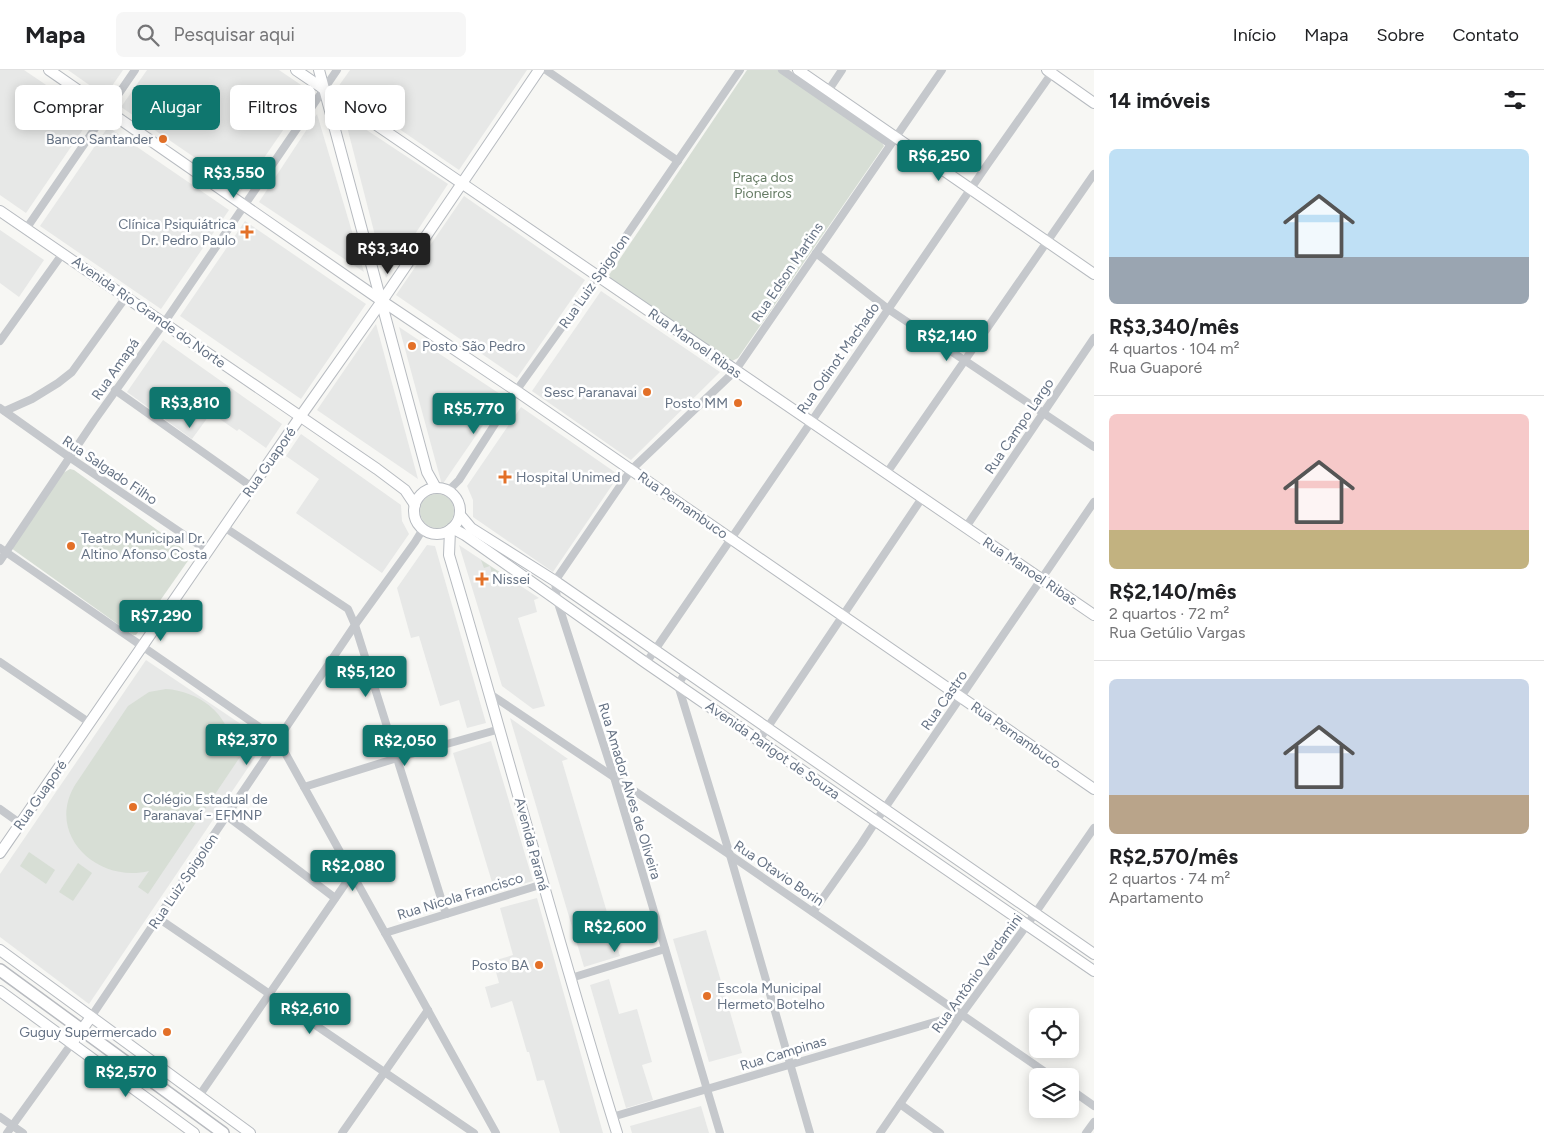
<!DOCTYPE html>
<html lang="pt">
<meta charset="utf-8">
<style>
body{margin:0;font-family:Figtree,sans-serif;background:#f6f6f6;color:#202124;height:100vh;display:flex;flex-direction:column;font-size:19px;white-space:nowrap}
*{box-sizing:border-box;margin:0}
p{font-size:16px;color:#757577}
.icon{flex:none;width:28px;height:28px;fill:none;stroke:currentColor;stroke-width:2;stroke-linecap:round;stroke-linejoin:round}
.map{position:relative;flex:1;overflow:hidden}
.drawer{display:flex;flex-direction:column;background:#fff;width:450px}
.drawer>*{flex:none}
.top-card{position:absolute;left:15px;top:15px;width:475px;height:45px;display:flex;gap:10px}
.fabs{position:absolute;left:1029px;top:938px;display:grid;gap:10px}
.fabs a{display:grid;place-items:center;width:50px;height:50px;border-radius:8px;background:#fff;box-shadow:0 2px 12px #0003;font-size:25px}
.price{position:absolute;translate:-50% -42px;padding:0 11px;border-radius:5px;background:#0f766e;color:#fff;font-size:16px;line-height:32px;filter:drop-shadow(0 1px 2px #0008)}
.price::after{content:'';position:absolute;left:50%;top:30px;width:15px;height:11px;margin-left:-8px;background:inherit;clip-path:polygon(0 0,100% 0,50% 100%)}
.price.on{background:#222;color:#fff}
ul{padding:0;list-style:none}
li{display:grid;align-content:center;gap:10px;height:265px;padding:0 15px}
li+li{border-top:1px solid #e0e0e0}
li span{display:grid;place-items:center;height:155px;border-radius:8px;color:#555}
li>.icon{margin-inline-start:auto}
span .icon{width:90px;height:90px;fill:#fffc;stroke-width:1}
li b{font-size:21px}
h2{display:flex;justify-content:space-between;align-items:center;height:60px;padding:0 15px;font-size:21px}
.tag{padding:0 18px;border-radius:8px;background:#fff;box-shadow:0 2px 12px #0003;font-size:18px;line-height:45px}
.tag.on{background:#0f766e;color:#fff}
header{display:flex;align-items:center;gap:30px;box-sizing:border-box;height:70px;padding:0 25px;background:#fff;border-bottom:1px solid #e0e0e0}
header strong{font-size:24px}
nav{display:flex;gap:28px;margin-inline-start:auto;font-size:18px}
.search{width:350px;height:45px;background:#f6f6f6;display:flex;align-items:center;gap:12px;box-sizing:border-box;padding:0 18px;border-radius:8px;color:#757577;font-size:19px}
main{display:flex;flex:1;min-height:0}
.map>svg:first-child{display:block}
.built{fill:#e7e8e7}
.green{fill:#d7ded5}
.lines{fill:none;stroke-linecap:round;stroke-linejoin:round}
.secondary-casing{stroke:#b7bbc0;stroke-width:12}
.primary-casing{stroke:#b8bbc0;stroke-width:14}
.street{stroke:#c5c8cc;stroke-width:8}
.secondary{stroke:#fff;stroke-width:10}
.primary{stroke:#fff;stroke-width:11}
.poi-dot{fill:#e37028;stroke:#fff;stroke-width:2}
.labels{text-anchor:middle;stroke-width:5;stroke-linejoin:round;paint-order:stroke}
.poi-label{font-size:14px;fill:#667385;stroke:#fff;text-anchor:end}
.park-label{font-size:14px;fill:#667c65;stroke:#fff}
.street-label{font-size:14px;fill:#667385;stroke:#fff}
</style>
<header>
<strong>Mapa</strong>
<div class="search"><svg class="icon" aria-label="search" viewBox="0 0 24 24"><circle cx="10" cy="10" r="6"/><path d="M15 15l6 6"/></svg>Pesquisar aqui</div>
<nav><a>Início</a><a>Mapa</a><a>Sobre</a><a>Contato</a></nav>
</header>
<main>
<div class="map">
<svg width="1094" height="1063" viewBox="0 0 1094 1063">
<rect width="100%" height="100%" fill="#f7f7f4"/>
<g class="built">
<polygon points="0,0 24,0 92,46 26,143 0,125"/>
<polygon points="68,0 123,0 105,26"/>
<polygon points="147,0 279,0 310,21 242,120 121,37"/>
<polygon points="350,0 527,0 459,100 338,17"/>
<polygon points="317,44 364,202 259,132"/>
<polygon points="344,45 448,114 386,208"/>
<polygon points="108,57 229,140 161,239 40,156"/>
<polygon points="464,126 585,210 517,308 396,225"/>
<polygon points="245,151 366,234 301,329 180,246"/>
<polygon points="0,160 44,190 19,227 0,213"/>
<polygon points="601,221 720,302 631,390 532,321"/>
<polygon points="376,254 418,409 317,340"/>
<polygon points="399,257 503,326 442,415"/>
<polygon points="163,270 282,354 266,378 239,359 237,361 211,343 192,369 127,322"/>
<polygon points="521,337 619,405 553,502 473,447 473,430 467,416"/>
<polygon points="301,364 401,435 402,451 409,464 382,503 296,443 319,409 286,386"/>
<polygon points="427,475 435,476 486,653 467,658 459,630 440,636 419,566 411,568 397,518"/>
<polygon points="459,475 539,528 534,530 537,542 518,548 545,636 533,639 502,616"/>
<polygon points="146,590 266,671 89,934 0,867 0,804"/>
<polygon points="510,648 568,689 562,691 620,886 584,897"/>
<polygon points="491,671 533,811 495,822 453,683"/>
<polygon points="537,828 603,1063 560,1063 544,1010 537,1011 529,982 527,982 512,931 491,938 485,917 499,913 493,891 513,885 500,838"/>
<polygon points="706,860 742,983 709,992 673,869"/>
<polygon points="609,909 619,944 637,939 652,992 642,995 653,1030 626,1038 590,915"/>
<polygon points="701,1036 709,1063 632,1063 630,1056"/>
</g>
<g class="green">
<polygon points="747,0 778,0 881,71 884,76 738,288 732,291 728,289 611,209 609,205"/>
<polygon points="70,399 74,400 192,485 136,565 133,565 11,478 63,403"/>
<circle cx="437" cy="441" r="17"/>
<polygon points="481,490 510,509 503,511 501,505 493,507 490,496 484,498"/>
<path d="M166 619C198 621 229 643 232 677L237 671 246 678 148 824 138 817 149 801C98 814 45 765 75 715L128 636 149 622Z"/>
<polygon points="29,782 55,800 46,814 20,796"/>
<polygon points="78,793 92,803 73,831 59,822"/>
</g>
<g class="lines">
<g class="secondary-casing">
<g id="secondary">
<polyline points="49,0 382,231 521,324 1094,719"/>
<polyline points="296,0 1094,545"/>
<polyline points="319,0 427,402 436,418"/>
<polyline points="798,0 1094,204"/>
<polyline points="1047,0 1094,33"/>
<polyline points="0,141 377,399 405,420 415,435"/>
<circle cx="437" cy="441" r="23"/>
<polyline points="460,445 471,458 555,511 1094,884"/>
<polyline points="452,458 465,465 646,593 1094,901"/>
<path d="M450 460 449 485C506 677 557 871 617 1063"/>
<polyline points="0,783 300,347 382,231 539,0"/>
<polyline points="0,880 250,1063"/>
<polyline points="0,921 194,1063"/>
<polyline points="72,973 91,947"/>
</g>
</g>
<g class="primary-casing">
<polyline id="primary" points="0,900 223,1063"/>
</g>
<g class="street">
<polyline points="546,0 678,91"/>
<polyline points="782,0 890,74"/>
<polyline points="828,21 842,0"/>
<polyline points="26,159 135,0"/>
<polyline points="816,183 888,239 1094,377"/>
<polyline points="0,271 63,183"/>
<polyline points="115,320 252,417"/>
<polyline points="0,338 69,387 208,481"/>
<polyline points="5,341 32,329 58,313 72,302 126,227"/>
<polyline points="886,404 1094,104"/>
<polyline points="448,421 459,410 516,321 598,207 740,0"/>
<polyline points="224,457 348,539 355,555 446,844"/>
<polyline points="966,457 1094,268"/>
<polyline points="0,478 278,670 496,1063"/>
<polyline points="0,491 94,351 164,253 337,0"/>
<polyline points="0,592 90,653"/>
<polyline points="646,593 987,95 1054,0"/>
<polyline points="685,603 678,615 730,785 810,1063"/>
<polyline points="490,624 730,785 1051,1006"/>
<polyline points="759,670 922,428"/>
<polyline points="304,717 397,688 500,659"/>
<polyline points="0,739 21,754"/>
<polyline points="227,746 335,828"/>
<polyline points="813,842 861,774 876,751 1094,432"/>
<polyline points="158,848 474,1063"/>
<polyline points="385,863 543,814"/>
<polyline points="571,908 665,879"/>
<polyline points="91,947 355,555 415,472 423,459"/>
<polyline points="1070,1019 1094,1036"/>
<polyline points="199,1026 352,804"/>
<polyline points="900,1034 940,1063"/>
<polyline points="0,1047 23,1063"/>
<polyline points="612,1047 962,944"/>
<polyline points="7,1063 72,973"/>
<polyline points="342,1063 428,940"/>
<polyline points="720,1063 614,707 557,530 555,511 631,400 735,301 942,0"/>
<polyline points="880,1063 962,944 1027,855 1094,758"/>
<polyline points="1086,1063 1094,1052"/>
</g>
<use href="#secondary" class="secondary"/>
<use href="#primary" class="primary"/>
</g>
<g class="poi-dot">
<circle cx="163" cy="69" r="5"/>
<path d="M244.5 154.5h5v5h5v5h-5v5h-5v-5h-5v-5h5z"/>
<circle cx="412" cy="276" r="5"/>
<circle cx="647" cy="322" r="5"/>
<circle cx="738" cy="333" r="5"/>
<path d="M502.5 399.5h5v5h5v5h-5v5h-5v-5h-5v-5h5z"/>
<circle cx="71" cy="476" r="5"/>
<path d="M479.5 501.5h5v5h5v5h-5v5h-5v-5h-5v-5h5z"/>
<circle cx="133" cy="737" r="5"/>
<circle cx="539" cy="895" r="5"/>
<circle cx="707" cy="926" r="5"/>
<circle cx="167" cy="962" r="5"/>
</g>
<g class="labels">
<g class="poi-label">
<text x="153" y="74">Banco Santander</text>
<text x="236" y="159">Clínica Psiquiátrica<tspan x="236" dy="16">Dr. Pedro Paulo</tspan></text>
<text x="422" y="281" text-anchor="start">Posto São Pedro</text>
<text x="637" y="327">Sesc Paranavai</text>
<text x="728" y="338">Posto MM</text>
<text x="516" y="412" text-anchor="start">Hospital Unimed</text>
<text x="81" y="473" text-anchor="start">Teatro Municipal Dr.<tspan x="81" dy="16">Altino Afonso Costa</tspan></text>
<text x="492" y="514" text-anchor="start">Nissei</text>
<text x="143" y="734" text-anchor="start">Colégio Estadual de<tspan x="143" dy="16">Paranavaí - EFMNP</tspan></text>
<text x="529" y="900">Posto BA</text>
<text x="717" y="923" text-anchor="start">Escola Municipal<tspan x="717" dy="16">Hermeto Botelho</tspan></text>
<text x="157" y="967">Guguy Supermercado</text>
</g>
<g class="park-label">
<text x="763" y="112">Praça dos<tspan x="763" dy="16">Pioneiros</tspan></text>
</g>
<g class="street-label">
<text transform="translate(787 202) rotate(-56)" y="5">Rua Edson Martins</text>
<text transform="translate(594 211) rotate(-55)" y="5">Rua Luiz Spigolon</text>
<text transform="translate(149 242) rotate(35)" y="5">Avenida Rio Grande do Norte</text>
<text transform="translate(695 273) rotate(35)" y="5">Rua Manoel Ribas</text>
<text transform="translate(838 288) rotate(-55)" y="5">Rua Odinot Machado</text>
<text transform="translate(115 299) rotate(-55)" y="5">Rua Amapá</text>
<text transform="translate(1019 356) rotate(-56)" y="5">Rua Campo Largo</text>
<text transform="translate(269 392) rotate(-55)" y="5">Rua Guaporé</text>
<text transform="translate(110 400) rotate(34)" y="5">Rua Salgado Filho</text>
<text transform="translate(683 435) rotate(35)" y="5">Rua Pernambuco</text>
<text transform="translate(1030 501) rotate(34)" y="5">Rua Manoel Ribas</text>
<text transform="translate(944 630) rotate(-55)" y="5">Rua Castro</text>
<text transform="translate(1016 665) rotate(35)" y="5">Rua Pernambuco</text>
<text transform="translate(773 680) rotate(35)" y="5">Avenida Parigot de Souza</text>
<text transform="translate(630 721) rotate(73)" y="5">Rua Amador Alves de Oliveira</text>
<text transform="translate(40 725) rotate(-55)" y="5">Rua Guaporé</text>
<text transform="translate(532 774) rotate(75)" y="5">Avenida Paraná</text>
<text transform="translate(779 803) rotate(34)" y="5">Rua Otavio Borin</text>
<text transform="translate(183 811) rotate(-56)" y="5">Rua Luiz Spigolon</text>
<text transform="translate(460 826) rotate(-17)" y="5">Rua Nicola Francisco</text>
<text transform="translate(977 903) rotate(-54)" y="5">Rua Antônio Verdamini</text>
<text transform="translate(783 983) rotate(-17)" y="5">Rua Campinas</text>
</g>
</g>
</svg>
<div class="fabs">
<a><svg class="icon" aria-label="locate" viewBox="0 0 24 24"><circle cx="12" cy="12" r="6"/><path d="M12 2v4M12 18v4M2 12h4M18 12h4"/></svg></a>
<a><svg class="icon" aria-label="layers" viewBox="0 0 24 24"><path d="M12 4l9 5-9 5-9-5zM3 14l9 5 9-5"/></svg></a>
</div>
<b class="price" style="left:939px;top:112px">R$6,250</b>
<b class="price" style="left:234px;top:129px">R$3,550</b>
<b class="price on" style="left:388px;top:205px">R$3,340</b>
<b class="price" style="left:947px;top:292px">R$2,140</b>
<b class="price" style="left:190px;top:359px">R$3,810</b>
<b class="price" style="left:474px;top:365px">R$5,770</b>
<b class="price" style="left:161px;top:572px">R$7,290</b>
<b class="price" style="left:366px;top:628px">R$5,120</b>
<b class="price" style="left:247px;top:696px">R$2,370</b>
<b class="price" style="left:405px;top:697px">R$2,050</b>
<b class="price" style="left:353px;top:822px">R$2,080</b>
<b class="price" style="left:615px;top:883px">R$2,600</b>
<b class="price" style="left:310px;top:965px">R$2,610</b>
<b class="price" style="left:126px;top:1028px">R$2,570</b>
<div class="top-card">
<a class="tag">Comprar</a>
<a class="tag on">Alugar</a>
<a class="tag">Filtros</a>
<a class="tag">Novo</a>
</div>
</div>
<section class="drawer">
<h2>14 imóveis<svg class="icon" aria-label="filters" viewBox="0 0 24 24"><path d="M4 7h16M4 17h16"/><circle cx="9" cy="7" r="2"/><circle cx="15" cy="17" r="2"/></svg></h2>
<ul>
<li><span style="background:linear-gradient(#bfe0f5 70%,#9aa5b1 0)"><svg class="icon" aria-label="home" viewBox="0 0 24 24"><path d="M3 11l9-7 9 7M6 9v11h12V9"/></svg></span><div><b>R$3,340/mês</b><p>4 quartos · 104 m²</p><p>Rua Guaporé</p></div></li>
<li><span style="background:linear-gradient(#f6c9c9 75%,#c2b280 0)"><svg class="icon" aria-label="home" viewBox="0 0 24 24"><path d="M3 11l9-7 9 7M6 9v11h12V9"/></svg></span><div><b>R$2,140/mês</b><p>2 quartos · 72 m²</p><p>Rua Getúlio Vargas</p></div></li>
<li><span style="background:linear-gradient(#c9d6e8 75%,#b9a48a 0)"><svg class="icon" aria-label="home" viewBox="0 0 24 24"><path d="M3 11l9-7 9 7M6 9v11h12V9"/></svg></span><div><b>R$2,570/mês</b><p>2 quartos · 74 m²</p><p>Apartamento</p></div></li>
</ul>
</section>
</main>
